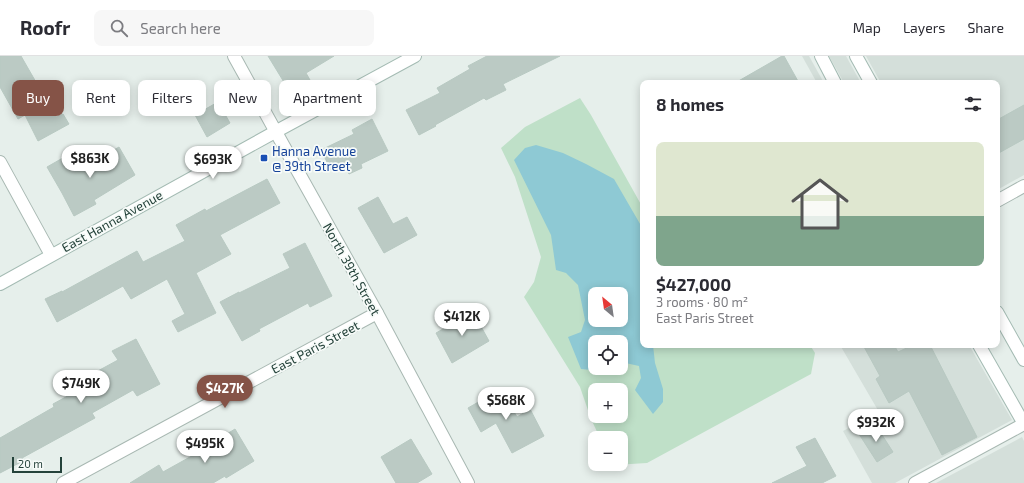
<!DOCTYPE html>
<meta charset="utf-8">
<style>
body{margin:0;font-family:"Exo 2",sans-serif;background:#f7f7f7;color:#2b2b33;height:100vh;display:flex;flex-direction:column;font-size:15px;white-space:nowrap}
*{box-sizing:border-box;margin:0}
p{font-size:13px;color:#7c7c81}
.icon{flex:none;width:22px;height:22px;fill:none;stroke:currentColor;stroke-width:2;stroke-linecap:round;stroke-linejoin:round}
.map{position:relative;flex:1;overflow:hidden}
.side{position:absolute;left:640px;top:24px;width:360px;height:268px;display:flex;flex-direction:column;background:#fff;border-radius:8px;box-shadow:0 2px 10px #0003}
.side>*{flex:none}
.hud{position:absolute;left:12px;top:24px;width:380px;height:36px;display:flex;gap:8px}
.needle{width:26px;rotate:331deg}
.fabs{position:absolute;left:588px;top:231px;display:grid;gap:8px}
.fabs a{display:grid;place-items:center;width:40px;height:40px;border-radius:8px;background:#fff;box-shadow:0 2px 10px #0003;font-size:20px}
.scale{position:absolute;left:12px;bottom:10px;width:50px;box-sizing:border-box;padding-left:4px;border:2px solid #24423a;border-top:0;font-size:11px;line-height:14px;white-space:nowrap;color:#24423a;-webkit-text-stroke:3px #f7fbf9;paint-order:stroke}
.price{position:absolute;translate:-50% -34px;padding:0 9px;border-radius:14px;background:#fff;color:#222;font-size:13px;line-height:26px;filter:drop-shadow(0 1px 2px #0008)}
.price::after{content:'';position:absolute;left:50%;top:24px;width:12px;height:9px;margin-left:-6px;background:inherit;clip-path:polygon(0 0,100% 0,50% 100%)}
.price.active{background:#855347;color:#fff}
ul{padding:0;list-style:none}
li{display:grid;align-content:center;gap:8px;height:212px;padding:0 16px}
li+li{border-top:1px solid #e1e1e2}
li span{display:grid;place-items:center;height:124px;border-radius:8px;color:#555}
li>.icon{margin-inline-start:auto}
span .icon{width:72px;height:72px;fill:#fffc;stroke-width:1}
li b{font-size:17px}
h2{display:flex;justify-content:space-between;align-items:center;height:48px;padding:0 16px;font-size:17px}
.tag{padding:0 14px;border-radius:8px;background:#fff;box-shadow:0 2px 10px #0003;font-size:14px;line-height:36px}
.tag.active{background:#855347;color:#fff}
header{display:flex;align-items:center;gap:24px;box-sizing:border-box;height:56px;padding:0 20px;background:#fff;border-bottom:1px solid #e1e1e2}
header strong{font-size:19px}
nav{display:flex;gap:22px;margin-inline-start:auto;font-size:14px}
.search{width:280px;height:36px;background:#f7f7f7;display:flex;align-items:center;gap:10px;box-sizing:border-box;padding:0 14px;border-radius:8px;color:#7c7c81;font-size:15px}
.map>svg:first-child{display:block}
.built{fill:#d4dfda}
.green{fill:#bfe0c8;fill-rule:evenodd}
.water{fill:#8ec9d4;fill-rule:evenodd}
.building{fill:#bbcac4;stroke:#b8c9c2}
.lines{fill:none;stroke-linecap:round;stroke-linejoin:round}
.street-casing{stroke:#a8b8b2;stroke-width:14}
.secondary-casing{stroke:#a4bbb3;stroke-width:14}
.street{stroke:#fff;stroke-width:12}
.secondary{stroke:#fff;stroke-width:12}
.transit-dot{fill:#1a4fb4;stroke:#f7fbf9;stroke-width:1.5}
.labels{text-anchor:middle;stroke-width:3.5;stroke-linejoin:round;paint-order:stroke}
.transit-label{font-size:13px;fill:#164399;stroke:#f7fbf9;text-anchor:start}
.street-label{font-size:13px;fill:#24423a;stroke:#f7fbf9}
</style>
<header>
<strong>Roofr</strong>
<div class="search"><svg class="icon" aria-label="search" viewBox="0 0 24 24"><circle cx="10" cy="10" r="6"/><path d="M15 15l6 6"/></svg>Search here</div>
<nav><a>Map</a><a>Layers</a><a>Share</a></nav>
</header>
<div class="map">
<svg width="1024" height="427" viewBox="0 0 1024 427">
<rect width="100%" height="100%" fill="#e6efeb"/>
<g class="built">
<polygon points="802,0 809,0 824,27 817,27"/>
<polygon points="829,0 846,0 861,27 844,27"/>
<polygon points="866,0 1024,0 1024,119 997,134 997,27 881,27"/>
<polygon points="840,289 969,289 1012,364 895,427 872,427 843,375 879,356"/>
<polygon points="1022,381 1024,385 1024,427 936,427"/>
</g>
<path class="green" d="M580 42 591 59 643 152V289H810L815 297 811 318 647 407 614 409 621 408V382H600L591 363 580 331 524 241 534 226 541 201 515 121 501 92 525 71ZM595 238H621V264H595ZM595 286H621V312H595ZM595 334H621V360H595Z"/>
<path class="water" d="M536 89 563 97 586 108 614 123 643 173V289H653L655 307 663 333V346L653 358 635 334 641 322 639 310 621 306V286H595V312H607L601 315 581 313 568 281 581 276 585 264 578 229 566 217 556 214 551 179 514 104 525 92ZM595 238H621V264H595Z"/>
<g class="building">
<polygon points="0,0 21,0 56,61 63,58 69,68 38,85 25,59 18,63 0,31"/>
<polygon points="268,0 334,0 306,17 310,24 290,36"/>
<polygon points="487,0 560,0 503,28 506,34 486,44 484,42 435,69 436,70 419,79 406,54 440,37 437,32 470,13 468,10"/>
<polygon points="782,0 784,0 799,27 735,27"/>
<polygon points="218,46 230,67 207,81 195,59"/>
<polygon points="1024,49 1024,83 997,98 997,64"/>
<polygon points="372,63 388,95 361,108 362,112 349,118 344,108 331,114 321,94 354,78 352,74"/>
<polygon points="119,91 135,119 94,144 96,148 74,160 62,137 47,111 68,99 77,115"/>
<polygon points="267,123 280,147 220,179 231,198 196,217 216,257 178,276 172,265 185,258 167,223 131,243 123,230 83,252 57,266 45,243 62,235 62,236 137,195 143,206 185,185 176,169 205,153 206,155"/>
<polygon points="378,141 393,168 407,161 417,179 384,197 358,152"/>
<polygon points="305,187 332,240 310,251 308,247 259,273 260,275 242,285 220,246 239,236 239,237 290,212 283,198"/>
<polygon points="473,256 489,285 452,307 436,277"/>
<polygon points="136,283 160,328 137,340 133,334 92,357 95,362 22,402 23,405 0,417 0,382 54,351 53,348 86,330 83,323 118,304 112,295"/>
<polygon points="863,289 894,289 898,296 913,289 930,289 977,381 942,399 909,335 889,347 876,323 880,320"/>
<polygon points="501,333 517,361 530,353 544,380 512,397 496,367 481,376 468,352"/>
<polygon points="875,368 893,396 877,406 859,378"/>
<polygon points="235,373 254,405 226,422 225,420 213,427 130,427 159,409 163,416 208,391 207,390"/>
<polygon points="815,382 836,420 822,427 772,427 807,410 796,391"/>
<polygon points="411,383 432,418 417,427 396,427 381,401"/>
</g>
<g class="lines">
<g class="street-casing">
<g id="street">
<polyline points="234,0 282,87 377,257 468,427"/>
<polyline points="0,106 51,199"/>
<polyline points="997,145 1024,130"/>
<polyline points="63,427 377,257"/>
<polyline points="915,427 1024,368"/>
</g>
</g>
<g class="secondary-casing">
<g id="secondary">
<polyline points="821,0 835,27"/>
<polyline points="856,0 871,27"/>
<polyline points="0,228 275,76 415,0"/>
<polyline points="997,256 1024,304"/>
<polyline points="979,289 1024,368"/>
</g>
</g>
<use href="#street" class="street"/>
<use href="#secondary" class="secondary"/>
</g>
<rect class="transit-dot" x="260" y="98" width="8" height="8" rx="2"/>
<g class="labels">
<g class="transit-label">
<text x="272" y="100">Hanna Avenue<tspan x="272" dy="15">@ 39th Street</tspan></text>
</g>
<g class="street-label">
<text transform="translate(112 165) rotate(-29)" y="5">East Hanna Avenue</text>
<text transform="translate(352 213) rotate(61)" y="5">North 39th Street</text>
<text transform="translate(315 291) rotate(-28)" y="5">East Paris Street</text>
</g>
</g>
</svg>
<div class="fabs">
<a><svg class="needle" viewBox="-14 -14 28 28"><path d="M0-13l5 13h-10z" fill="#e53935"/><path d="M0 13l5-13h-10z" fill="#7c7c81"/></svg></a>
<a><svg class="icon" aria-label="locate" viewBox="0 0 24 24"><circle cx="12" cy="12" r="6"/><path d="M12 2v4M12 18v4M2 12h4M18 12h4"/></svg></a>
<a>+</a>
<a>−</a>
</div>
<div class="scale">20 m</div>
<b class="price" style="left:90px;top:123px">$863K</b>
<b class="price" style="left:213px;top:124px">$693K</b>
<b class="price" style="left:462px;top:281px">$412K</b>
<b class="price" style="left:81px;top:348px">$749K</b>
<b class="price active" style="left:225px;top:353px">$427K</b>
<b class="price" style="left:506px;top:365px">$568K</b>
<b class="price" style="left:876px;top:387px">$932K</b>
<b class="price" style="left:205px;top:408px">$495K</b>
<div class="hud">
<a class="tag active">Buy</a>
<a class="tag">Rent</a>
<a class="tag">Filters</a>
<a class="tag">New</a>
<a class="tag">Apartment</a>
</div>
<section class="side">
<h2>8 homes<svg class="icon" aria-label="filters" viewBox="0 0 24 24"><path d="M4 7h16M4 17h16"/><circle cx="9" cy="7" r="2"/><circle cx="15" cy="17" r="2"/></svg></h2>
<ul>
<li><span style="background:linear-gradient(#dfe7d0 60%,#7fa58c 0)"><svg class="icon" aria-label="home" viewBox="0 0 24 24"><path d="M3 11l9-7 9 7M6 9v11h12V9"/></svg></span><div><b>$427,000</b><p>3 rooms · 80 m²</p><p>East Paris Street</p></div></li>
</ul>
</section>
</div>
